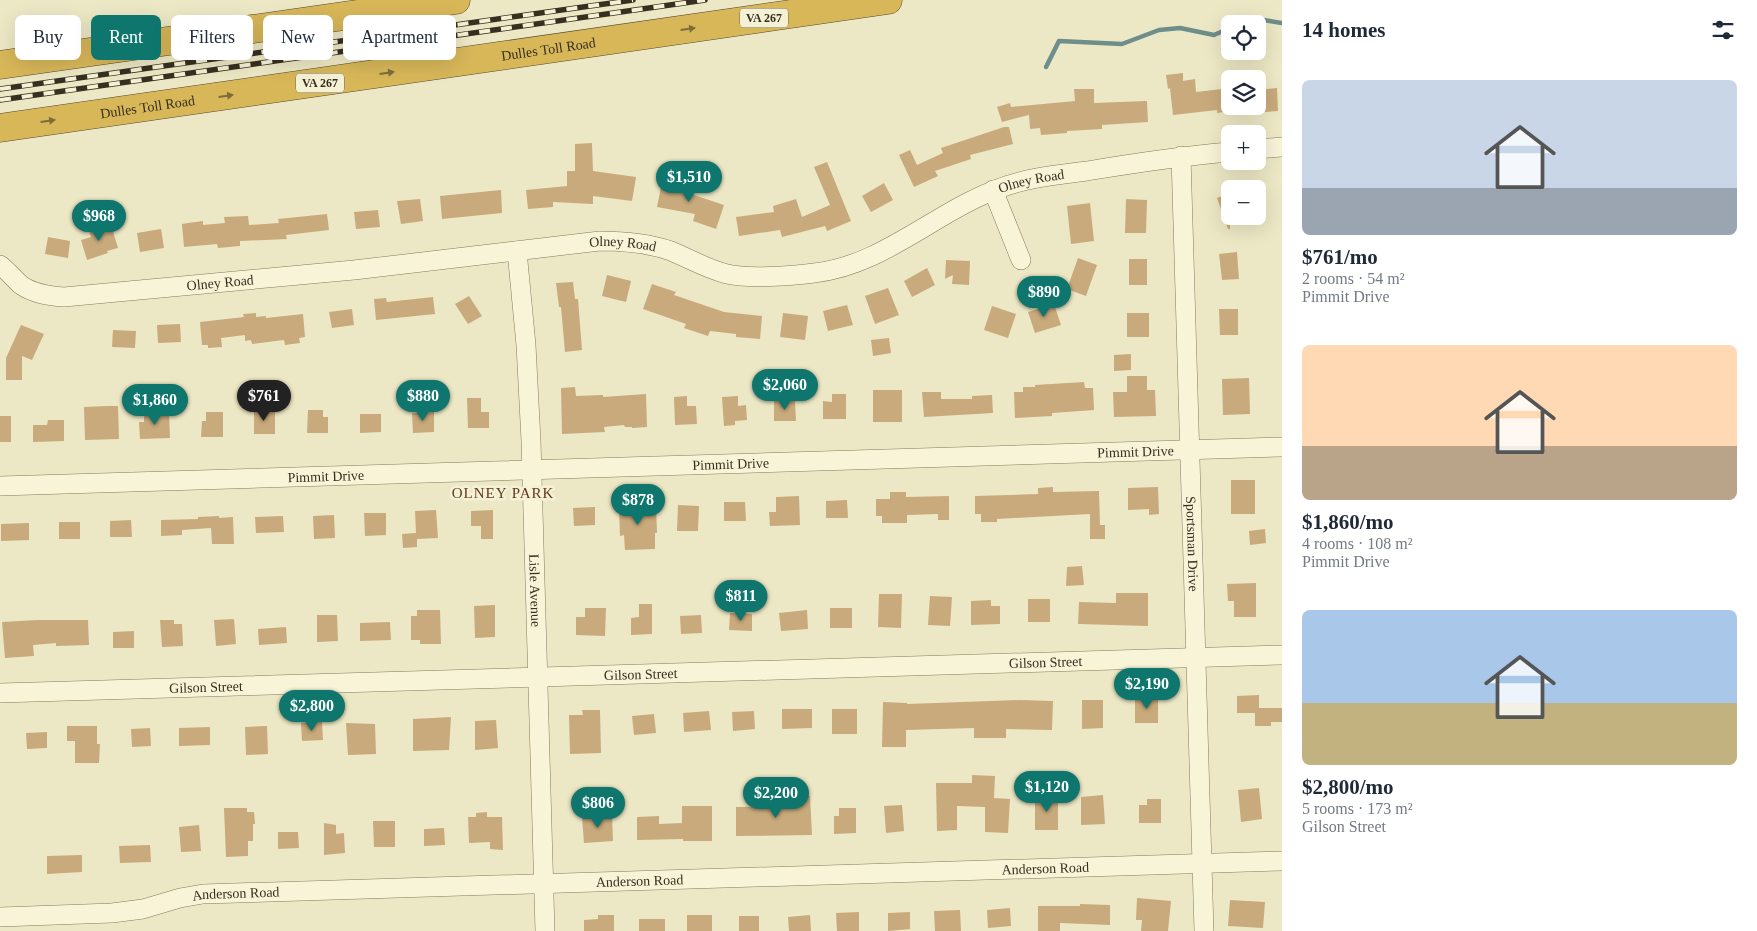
<!DOCTYPE html>
<meta charset="utf-8">
<style>
body{margin:0;font-family:"Times New Roman",serif;background:#f6f6f7;color:#1f2937;height:100vh;display:flex;flex-direction:column;font-size:19px;white-space:nowrap}
*{box-sizing:border-box;margin:0}
p{font-size:16px;color:#747a83}
.icon{flex:none;width:28px;height:28px;fill:none;stroke:currentColor;stroke-width:2;stroke-linecap:round;stroke-linejoin:round}
.map{position:relative;flex:1;overflow:hidden}
.side{display:flex;flex-direction:column;background:#fff;width:475px}
.side>*{flex:none}
.top-card{position:absolute;left:15px;top:15px;width:475px;height:45px;display:flex;gap:10px}
.controls{position:absolute;left:1221px;top:15px;display:grid;gap:10px}
.controls a{display:grid;place-items:center;width:45px;height:45px;border-radius:8px;background:#fff;box-shadow:0 5px 20px #0002;font-size:25px}
.price{position:absolute;translate:-50% -42px;padding:0 11px;border-radius:18px;background:#0f766e;color:#fff;font-size:16px;line-height:32px;filter:drop-shadow(0 1px 2px #0008)}
.price::after{content:'';position:absolute;left:50%;top:30px;width:15px;height:11px;margin-left:-8px;background:inherit;clip-path:polygon(0 0,100% 0,50% 100%)}
.price.selected{background:#222;color:#fff}
ul{padding:0;list-style:none}
li{display:grid;align-content:center;gap:10px;height:265px;padding:0 20px}
li span{display:grid;place-items:center;height:155px;border-radius:8px;color:#555}
li>.icon{margin-inline-start:auto}
span .icon{width:90px;height:90px;fill:#fffc;stroke-width:1}
li b{font-size:21px}
h2{display:flex;justify-content:space-between;align-items:center;height:60px;padding:0 20px;font-size:21px}
.tag{padding:0 18px;border-radius:8px;background:#fff;box-shadow:0 5px 20px #0002;font-size:18px;line-height:45px}
.tag.selected{background:#0f766e;color:#fff}
main{display:flex;flex:1;min-height:0}
.map>svg:first-child{display:block}
.lines{fill:none;stroke-linecap:round;stroke-linejoin:round}
.stream{stroke:#6d8e8b;stroke-width:4.5}
.building{fill:#c9aa7c}
.minor-casing{stroke:#877a5c;stroke-width:20}
.highway-casing{stroke:#554730;stroke-width:29}
.minor{stroke:#f8f4d8;stroke-width:19}
.highway{stroke:#d8b759;stroke-width:28}
.rail-casing{stroke:#372f1f;stroke-width:5.5}
.rail{stroke:#f4f1d4;stroke-width:4;stroke-dasharray:11;stroke-linecap:butt}
.oneway{fill:#7f6c39}
.labels{text-anchor:middle;stroke-width:5;stroke-linejoin:round;paint-order:stroke}
.shield{fill:#f4f1d4;stroke:#706955;stroke-width:1}
.shield-label{font-size:12px;font-weight:bold;fill:#372f1f}
.street-label{font-size:14px;fill:#372f1f;stroke:#f4f1d4}
.neighbourhood-label{font-size:15px;letter-spacing:1px;fill:#623920;stroke:#f4f1d4}
</style>
<main>
<div class="map">
<svg width="1282" height="931" viewBox="0 0 1282 931">
<rect width="100%" height="100%" fill="#ece8c5"/>
<g class="lines">
<g class="stream">
<path d="M1238 24C1255 15 1264 21 1282 23"/>
<polyline points="1046,67 1059,41 1122,44 1159,30 1180,28 1214,35 1230,28"/>
</g>
</g>
<g class="building">
<polygon points="1183,73 1183,81 1195,79 1196,92 1222,89 1222,95 1230,94 1230,111 1217,113 1217,110 1173,115 1170,88 1168,89 1166,75"/>
<polygon points="1277,88 1278,111 1265,112 1265,107 1258,108 1258,90"/>
<polygon points="1074,89 1094,89 1094,103 1147,101 1148,122 1102,125 1102,129 1067,131 1067,133 1041,135 1040,128 1030,129 1029,115 1002,122 997,107 1010,103 1011,107 1075,101"/>
<polygon points="1004,127 1009,127 1013,144 970,155 971,159 935,171 938,176 914,187 899,155 910,150 917,165 943,153 941,148"/>
<polygon points="592,143 593,171 636,177 632,201 593,196 593,204 553,202 553,207 528,209 526,190 567,186 567,171 575,171 575,144"/>
<polygon points="827,162 851,221 827,231 825,226 782,237 780,230 739,236 736,217 774,212 773,206 796,199 802,217 830,205 814,167"/>
<polygon points="663,177 687,182 685,192 724,205 716,229 693,221 695,214 657,207"/>
<polygon points="884,183 893,200 871,212 862,196"/>
<polygon points="501,190 502,213 442,219 440,196"/>
<polygon points="1230,193 1230,229 1228,229 1217,198"/>
<polygon points="420,199 423,221 401,224 397,201"/>
<polygon points="1126,199 1147,200 1146,233 1125,233"/>
<polygon points="1090,203 1094,241 1071,244 1067,206"/>
<polygon points="378,210 380,227 356,229 354,212"/>
<polygon points="327,214 329,230 286,235 287,239 240,241 240,246 218,248 217,244 184,247 182,224 188,223 203,221 203,225 225,223 224,217 248,216 249,225 279,223 278,219"/>
<polygon points="111,225 118,248 107,251 108,253 87,260 81,240 91,237 89,231"/>
<polygon points="161,229 164,248 140,252 137,233"/>
<polygon points="48,237 70,241 68,258 45,254"/>
<polygon points="1237,252 1239,279 1222,280 1219,254"/>
<polygon points="1078,258 1097,265 1086,296 1067,289"/>
<rect x="1129" y="259" width="18" height="26"/>
<polygon points="946,260 970,261 969,285 952,284 953,275 945,279"/>
<polygon points="927,268 935,285 912,297 904,281"/>
<polygon points="607,275 631,281 626,302 602,296"/>
<polygon points="573,282 575,299 578,299 582,350 565,352 561,307 559,307 556,283"/>
<polygon points="652,284 676,292 674,295 724,312 762,316 760,339 736,337 736,334 710,331 708,336 684,328 686,324 643,309"/>
<polygon points="888,288 899,315 875,324 865,296"/>
<polygon points="469,296 482,316 468,324 455,304"/>
<polygon points="433,297 435,314 376,320 374,299 386,298 387,302"/>
<polygon points="1054,304 1061,325 1035,333 1028,312"/>
<polygon points="847,305 853,325 828,331 823,311"/>
<polygon points="992,306 1016,314 1008,338 984,330"/>
<polygon points="352,309 354,325 332,328 329,312"/>
<polygon points="1219,309 1238,309 1238,335 1220,335"/>
<polygon points="256,313 256,317 266,316 266,318 303,314 305,337 299,338 300,343 285,345 284,340 252,344 251,340 245,341 245,335 221,338 222,347 208,348 208,345 202,345 200,322 244,317 243,314"/>
<polygon points="783,313 808,316 805,340 780,337"/>
<rect x="1127" y="313" width="22" height="24"/>
<polygon points="180,324 181,342 158,343 157,325"/>
<polygon points="21,325 44,334 32,360 22,356 22,380 6,380 6,358"/>
<polygon points="113,330 136,331 135,348 112,347"/>
<polygon points="889,338 891,353 873,356 871,340"/>
<polygon points="1131,354 1131,370 1114,371 1114,355"/>
<polygon points="1127,376 1147,376 1147,390 1155,390 1156,416 1114,417 1113,392 1127,392"/>
<polygon points="1249,378 1250,414 1223,415 1222,379"/>
<polygon points="1084,382 1085,388 1093,388 1094,410 1052,413 1052,416 1015,418 1014,392 1023,392 1023,387 1035,387 1035,385"/>
<polygon points="575,387 576,396 603,395 603,397 646,394 647,427 632,428 632,427 625,427 624,425 604,427 605,432 562,434 561,388"/>
<rect x="873" y="390" width="29" height="32"/>
<polygon points="922,392 941,392 941,399 972,399 972,396 992,395 993,413 924,417"/>
<polygon points="832,394 846,394 846,419 823,419 823,401 832,402"/>
<polygon points="687,396 687,406 696,406 697,424 675,425 674,397"/>
<polygon points="738,396 738,406 746,405 747,420 735,421 735,425 724,426 722,397"/>
<polygon points="467,398 481,398 481,412 489,412 489,428 468,428"/>
<polygon points="774,401 795,401 796,421 774,421"/>
<polygon points="108,406 118,406 119,439 85,440 84,407"/>
<polygon points="308,410 323,410 323,417 328,417 328,433 307,433"/>
<rect x="254" y="411" width="21" height="23"/>
<polygon points="169,412 170,438 140,439 139,422 144,422 144,413"/>
<polygon points="206,412 223,412 223,437 201,437 202,421 206,421"/>
<polygon points="434,412 434,432 413,433 412,413"/>
<polygon points="360,414 381,414 381,432 360,433"/>
<rect x="0" y="416" width="11" height="26"/>
<polygon points="48,420 64,420 64,441 33,442 33,425 47,425"/>
<rect x="1231" y="480" width="24" height="34"/>
<polygon points="1053,487 1053,492 1099,491 1100,525 1105,525 1105,539 1090,539 1090,514 997,519 997,522 981,522 981,514 975,514 975,496 1038,494 1038,488"/>
<polygon points="1158,487 1159,514 1149,515 1149,509 1128,510 1128,488"/>
<polygon points="890,492 906,492 906,497 949,496 949,520 938,520 938,514 907,515 907,523 882,523 882,516 876,516 876,499 890,499"/>
<polygon points="799,496 800,525 770,526 769,512 776,512 776,497"/>
<polygon points="847,500 848,518 826,518 826,501"/>
<polygon points="648,501 648,507 656,506 657,533 655,533 655,549 625,550 624,535 620,536 619,508 627,508 627,502"/>
<polygon points="724,502 745,502 746,521 724,521"/>
<polygon points="678,505 699,506 698,531 677,531"/>
<polygon points="595,507 595,525 574,526 573,508"/>
<polygon points="436,510 438,538 417,539 417,547 403,548 402,534 416,533 415,511"/>
<polygon points="493,510 493,539 481,539 481,526 471,526 471,511"/>
<polygon points="364,513 386,513 386,535 365,536"/>
<polygon points="334,515 335,538 314,539 313,516"/>
<polygon points="219,516 219,518 233,517 234,544 212,544 211,528 182,530 182,535 161,536 161,520 198,519 198,517"/>
<polygon points="283,516 284,532 256,533 255,517"/>
<polygon points="131,520 132,537 110,537 110,521"/>
<rect x="59" y="522" width="21" height="17"/>
<polygon points="29,523 29,540 1,541 1,524"/>
<polygon points="1265,529 1266,543 1250,545 1249,531"/>
<polygon points="1082,566 1084,585 1066,586 1067,567"/>
<polygon points="1256,583 1256,617 1234,617 1234,601 1228,601 1227,584"/>
<polygon points="1116,593 1148,593 1148,626 1078,624 1079,602 1116,603"/>
<polygon points="879,594 902,594 901,628 878,627"/>
<polygon points="930,596 952,597 950,626 928,625"/>
<rect x="1028" y="599" width="22" height="23"/>
<polygon points="991,600 991,606 1000,606 1000,624 971,625 971,601"/>
<polygon points="639,604 652,604 652,634 631,635 631,618 639,617"/>
<polygon points="495,605 495,637 475,638 474,606"/>
<polygon points="585,608 606,608 605,636 576,635 576,617 585,617"/>
<rect x="830" y="608" width="22" height="20"/>
<polygon points="417,610 440,610 441,644 420,644 420,640 411,640 411,616 417,616"/>
<polygon points="807,610 808,629 781,631 779,613"/>
<polygon points="730,613 752,614 752,631 729,630"/>
<polygon points="317,615 337,615 338,641 317,642"/>
<polygon points="701,615 702,633 681,634 680,616"/>
<polygon points="234,619 236,644 216,646 214,620"/>
<polygon points="37,620 88,620 89,645 56,646 56,643 33,645 34,656 5,658 2,622"/>
<polygon points="160,620 174,620 174,624 182,624 183,646 162,647"/>
<polygon points="390,622 391,640 360,641 360,623"/>
<polygon points="286,627 287,643 259,645 258,629"/>
<polygon points="134,631 134,648 113,648 113,632"/>
<polygon points="1259,695 1259,708 1282,708 1282,722 1271,722 1271,726 1255,726 1255,713 1237,713 1237,696"/>
<rect x="1135" y="698" width="23" height="25"/>
<polygon points="1020,700 1053,701 1052,730 1006,729 1006,738 974,738 974,728 906,730 906,747 882,747 883,702 907,703 907,704"/>
<polygon points="1082,700 1103,700 1103,728 1082,729"/>
<polygon points="782,709 812,709 812,728 782,729"/>
<rect x="832" y="709" width="25" height="25"/>
<polygon points="582,710 600,710 601,753 570,754 569,715 583,715"/>
<polygon points="709,711 711,730 684,732 683,713"/>
<polygon points="754,711 755,729 733,731 732,712"/>
<polygon points="654,714 656,733 634,735 632,716"/>
<polygon points="451,717 449,750 413,751 413,719"/>
<polygon points="496,720 498,748 475,750 475,721"/>
<polygon points="322,722 323,740 302,741 301,723"/>
<polygon points="346,723 375,724 376,754 348,755"/>
<polygon points="67,726 97,726 97,744 100,744 99,763 75,763 75,741 67,741"/>
<polygon points="267,726 268,754 246,755 245,727"/>
<polygon points="210,727 210,745 179,746 179,728"/>
<polygon points="150,728 151,746 132,747 131,729"/>
<polygon points="47,732 47,748 27,749 26,733"/>
<polygon points="972,775 995,776 994,798 1010,799 1008,833 985,832 985,807 957,806 957,830 937,831 936,783 972,783"/>
<polygon points="1259,788 1262,819 1241,822 1238,790"/>
<polygon points="1103,795 1105,824 1081,825 1081,797"/>
<polygon points="810,796 812,835 736,836 736,807 781,806 781,797"/>
<polygon points="1058,796 1058,830 1035,830 1035,797"/>
<polygon points="1147,799 1161,799 1161,823 1139,823 1139,805 1147,805"/>
<polygon points="902,805 904,831 886,833 884,806"/>
<polygon points="682,806 712,806 712,841 683,841 683,839 637,840 637,817 659,816 659,824 682,823"/>
<polygon points="224,808 247,808 247,812 254,812 255,824 253,824 253,841 248,841 248,856 226,857"/>
<polygon points="839,808 856,808 856,833 834,834 834,816 839,816"/>
<polygon points="487,812 487,817 502,817 503,850 490,849 490,842 469,843 468,817 476,817 476,813"/>
<polygon points="612,815 613,841 584,843 582,817"/>
<polygon points="373,821 395,821 395,847 374,847"/>
<polygon points="324,823 336,825 336,834 344,833 345,853 324,855"/>
<polygon points="199,825 201,851 181,852 179,827"/>
<polygon points="444,828 445,845 424,846 424,829"/>
<polygon points="278,832 298,832 299,848 278,849"/>
<polygon points="150,845 151,862 120,863 119,846"/>
<polygon points="82,855 82,872 47,874 47,856"/>
<polygon points="1137,898 1171,901 1168,931 1141,931 1142,920 1136,920"/>
<polygon points="1230,900 1265,902 1263,928 1228,926"/>
<polygon points="1080,904 1110,905 1110,925 1060,923 1060,931 1038,931 1038,906 1080,906"/>
<polygon points="1010,908 1011,926 988,928 987,910"/>
<polygon points="960,910 961,931 935,931 934,911"/>
<polygon points="859,912 859,931 837,931 836,913"/>
<polygon points="910,912 910,929 888,931 888,913"/>
<polygon points="598,915 614,915 614,931 584,931 584,920 598,919"/>
<rect x="687" y="915" width="25" height="16"/>
<polygon points="810,915 811,931 789,931 788,917"/>
<rect x="739" y="916" width="20" height="15"/>
<rect x="639" y="919" width="26" height="12"/>
</g>
<g class="lines">
<g class="minor-casing">
<g id="minor">
<polyline points="1258,149 1282,147"/>
<path id="s1" d="M1181 156 1204 931"/>
<polyline points="993,190 1021,260"/>
<path id="s2" d="M517 251 526 345 531 441 545 931"/>
<path id="s3" d="M0 265C8 271 14 279 21 285 34 294 49 296 64 297L354 270 600 241C624 241 648 243 671 251 690 259 707 269 727 274 748 279 792 276 814 273 881 266 933 214 995 190 1024 178 1056 175 1087 171 1135 163 1182 156 1230 152"/>
<path id="s4" d="M0 486 1282 447"/>
<path id="s5" d="M0 693 1282 655"/>
<path id="s6" d="M0 917 112 913 143 909 180 898 203 894 1282 861"/>
</g>
</g>
<g class="highway-casing">
<g id="highway">
<polyline points="0,65 456,0"/>
<path id="s7" d="M0 128 888 0"/>
</g>
</g>
<use href="#minor" class="minor"/>
<use href="#highway" class="highway"/>
<g class="rail-casing">
<g id="rail">
<polyline points="0,89 633,0"/>
<polyline points="0,100 705,0"/>
</g>
</g>
<use href="#rail" class="rail"/>
</g>
<defs><path id="oneway-solid" d="M-6-.8H1V-3.2L6.5 0L1 3.2V.8H-6Z" transform="scale(1.25)"/></defs>
<g class="oneway">
<use href="#oneway-solid" transform="translate(688 29) rotate(-8)"/>
<use href="#oneway-solid" transform="translate(387 73) rotate(-8)"/>
<use href="#oneway-solid" transform="translate(226 96) rotate(-8)"/>
<use href="#oneway-solid" transform="translate(48 121) rotate(-8)"/>
</g>
<g class="labels">
<g class="shield">
<rect x="740" y="8.5" width="48" height="19" rx="4"/>
<rect x="296" y="73.5" width="48" height="19" rx="4"/>
</g>
<g class="shield-label">
<text x="764" y="22">VA 267</text>
<text x="320" y="87">VA 267</text>
</g>
<g class="street-label">
<text dy="5" stroke="none"><textPath href="#s7" startOffset="554">Dulles Toll Road</textPath></text>
<text dy="5" stroke="none"><textPath href="#s7" startOffset="149">Dulles Toll Road</textPath></text>
<text dy="5" stroke="none"><textPath href="#s3" startOffset="1071">Olney Road</textPath></text>
<text dy="5" stroke="none"><textPath href="#s3" startOffset="636">Olney Road</textPath></text>
<text dy="5" stroke="none"><textPath href="#s3" startOffset="231">Olney Road</textPath></text>
<text dy="5" stroke="none"><textPath href="#s4" startOffset="1136">Pimmit Drive</textPath></text>
<text dy="5" stroke="none"><textPath href="#s4" startOffset="731">Pimmit Drive</textPath></text>
<text dy="5" stroke="none"><textPath href="#s4" startOffset="326">Pimmit Drive</textPath></text>
<text dy="5" stroke="none"><textPath href="#s1" startOffset="388">Sportsman Drive</textPath></text>
<text dy="5" stroke="none"><textPath href="#s2" startOffset="340">Lisle Avenue</textPath></text>
<text dy="5" stroke="none"><textPath href="#s5" startOffset="1046">Gilson Street</textPath></text>
<text dy="5" stroke="none"><textPath href="#s5" startOffset="641">Gilson Street</textPath></text>
<text dy="5" stroke="none"><textPath href="#s5" startOffset="206">Gilson Street</textPath></text>
<text dy="5" stroke="none"><textPath href="#s6" startOffset="1048">Anderson Road</textPath></text>
<text dy="5" stroke="none"><textPath href="#s6" startOffset="642">Anderson Road</textPath></text>
<text dy="5" stroke="none"><textPath href="#s6" startOffset="238">Anderson Road</textPath></text>
</g>
<g class="neighbourhood-label">
<text x="503" y="498">OLNEY PARK</text>
</g>
</g>
</svg>
<div class="controls">
<a><svg class="icon" aria-label="locate" viewBox="0 0 24 24"><circle cx="12" cy="12" r="6"/><path d="M12 2v4M12 18v4M2 12h4M18 12h4"/></svg></a>
<a><svg class="icon" aria-label="layers" viewBox="0 0 24 24"><path d="M12 4l9 5-9 5-9-5zM3 14l9 5 9-5"/></svg></a>
<a>+</a>
<a>−</a>
</div>
<b class="price" style="left:689px;top:203px">$1,510</b>
<b class="price" style="left:99px;top:242px">$968</b>
<b class="price" style="left:1044px;top:318px">$890</b>
<b class="price" style="left:785px;top:411px">$2,060</b>
<b class="price selected" style="left:264px;top:422px">$761</b>
<b class="price" style="left:423px;top:422px">$880</b>
<b class="price" style="left:155px;top:426px">$1,860</b>
<b class="price" style="left:638px;top:526px">$878</b>
<b class="price" style="left:741px;top:622px">$811</b>
<b class="price" style="left:1147px;top:710px">$2,190</b>
<b class="price" style="left:312px;top:732px">$2,800</b>
<b class="price" style="left:1047px;top:813px">$1,120</b>
<b class="price" style="left:776px;top:819px">$2,200</b>
<b class="price" style="left:598px;top:829px">$806</b>
<div class="top-card">
<a class="tag">Buy</a>
<a class="tag selected">Rent</a>
<a class="tag">Filters</a>
<a class="tag">New</a>
<a class="tag">Apartment</a>
</div>
</div>
<section class="side">
<h2>14 homes<svg class="icon" aria-label="filters" viewBox="0 0 24 24"><path d="M4 7h16M4 17h16"/><circle cx="9" cy="7" r="2"/><circle cx="15" cy="17" r="2"/></svg></h2>
<ul>
<li><span style="background:linear-gradient(#c9d6e8 70%,#9aa5b1 0)"><svg class="icon" aria-label="home" viewBox="0 0 24 24"><path d="M3 11l9-7 9 7M6 9v11h12V9"/></svg></span><div><b>$761/mo</b><p>2 rooms · 54 m²</p><p>Pimmit Drive</p></div></li>
<li><span style="background:linear-gradient(#ffd9b3 65%,#b9a48a 0)"><svg class="icon" aria-label="home" viewBox="0 0 24 24"><path d="M3 11l9-7 9 7M6 9v11h12V9"/></svg></span><div><b>$1,860/mo</b><p>4 rooms · 108 m²</p><p>Pimmit Drive</p></div></li>
<li><span style="background:linear-gradient(#a9c7e8 60%,#c2b280 0)"><svg class="icon" aria-label="home" viewBox="0 0 24 24"><path d="M3 11l9-7 9 7M6 9v11h12V9"/></svg></span><div><b>$2,800/mo</b><p>5 rooms · 173 m²</p><p>Gilson Street</p></div></li>
</ul>
</section>
</main>
